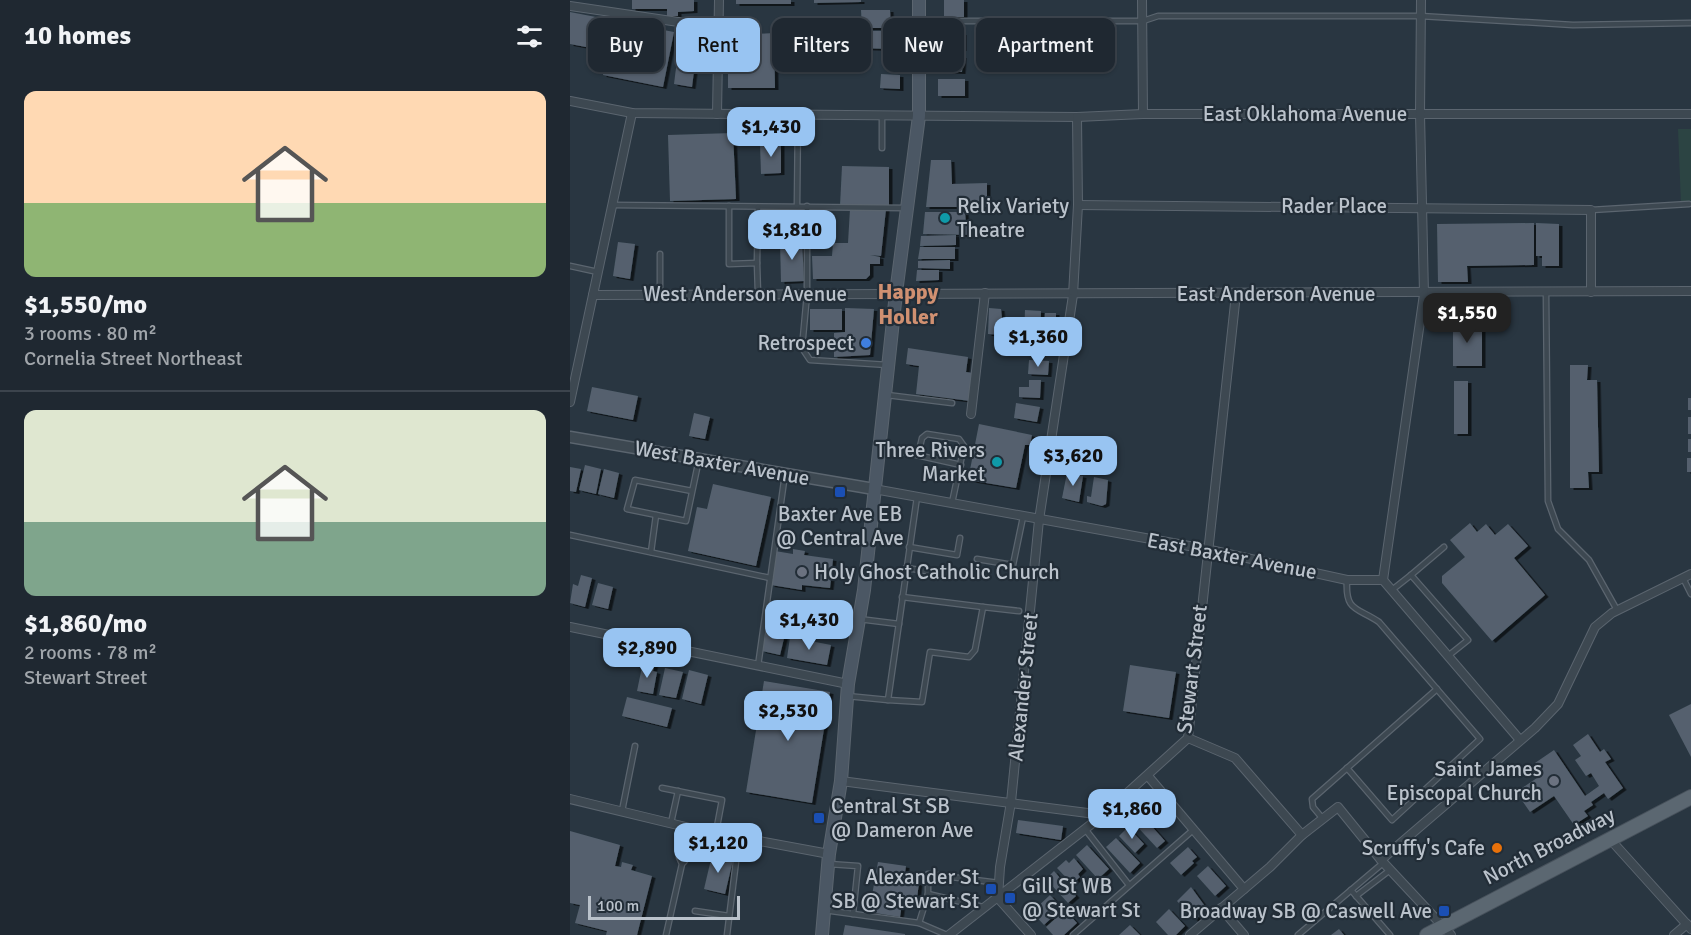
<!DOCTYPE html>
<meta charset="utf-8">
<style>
body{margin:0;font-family:Signika,sans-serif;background:#273039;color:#f1f3f6;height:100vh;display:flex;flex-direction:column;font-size:22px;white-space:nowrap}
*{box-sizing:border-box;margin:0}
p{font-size:20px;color:#a1a6ab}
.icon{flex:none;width:33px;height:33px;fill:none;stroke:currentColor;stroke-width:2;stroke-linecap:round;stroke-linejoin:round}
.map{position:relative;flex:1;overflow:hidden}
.sheet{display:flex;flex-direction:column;background:#1f2831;width:570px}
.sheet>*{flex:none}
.guide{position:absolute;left:18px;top:18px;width:570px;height:54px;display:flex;gap:12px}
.scale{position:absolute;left:18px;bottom:15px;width:152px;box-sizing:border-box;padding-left:6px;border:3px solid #bac2cb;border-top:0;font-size:16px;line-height:21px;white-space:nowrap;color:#bac2cb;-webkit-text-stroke:4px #222d37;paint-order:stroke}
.price{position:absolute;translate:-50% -51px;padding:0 14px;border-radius:12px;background:#98c4f2;color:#111;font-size:20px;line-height:39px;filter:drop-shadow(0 2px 3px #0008)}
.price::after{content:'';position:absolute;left:50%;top:36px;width:18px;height:14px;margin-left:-9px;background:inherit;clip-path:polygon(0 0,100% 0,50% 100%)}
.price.current{background:#222;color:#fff}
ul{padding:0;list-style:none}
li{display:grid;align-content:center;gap:12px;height:318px;padding:0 24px}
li+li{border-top:2px solid #3c444d}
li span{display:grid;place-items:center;height:186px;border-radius:12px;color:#555}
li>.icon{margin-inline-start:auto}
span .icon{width:108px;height:108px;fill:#fffc;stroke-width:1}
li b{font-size:26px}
h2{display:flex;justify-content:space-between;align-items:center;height:72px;padding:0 24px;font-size:26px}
.pill{padding:0 21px;border-radius:12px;background:#1f2831;box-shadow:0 2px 4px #0004,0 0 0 2px #3c444d;font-size:21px;line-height:54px}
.pill.current{background:#98c4f2;color:#111}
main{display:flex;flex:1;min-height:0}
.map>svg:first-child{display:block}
.green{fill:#2c4443}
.building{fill:#54616e;filter:url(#shadow)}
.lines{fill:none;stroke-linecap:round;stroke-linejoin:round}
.service-casing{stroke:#5b656f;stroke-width:7}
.minor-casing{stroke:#5b656f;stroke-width:10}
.tertiary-casing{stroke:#5b656f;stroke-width:13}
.secondary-casing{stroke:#5b656f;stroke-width:14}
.primary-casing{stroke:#47515b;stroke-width:16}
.service{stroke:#3d4851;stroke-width:4.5}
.minor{stroke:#3d4851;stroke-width:8}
.tertiary{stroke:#3d4851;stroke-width:10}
.secondary{stroke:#4b5764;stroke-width:12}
.primary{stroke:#5b6771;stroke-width:14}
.culture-dot{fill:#0f9aa8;stroke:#222d37;stroke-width:2}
.shop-dot{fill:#3f7fe0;stroke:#222d37;stroke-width:2}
.transit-dot{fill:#1a4fb4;stroke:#222d37;stroke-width:2}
.worship-dot{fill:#6b7280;stroke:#222d37;stroke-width:2}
.food-dot{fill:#e8710a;stroke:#222d37;stroke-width:2}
.labels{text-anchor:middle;stroke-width:4.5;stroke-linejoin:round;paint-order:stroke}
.street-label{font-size:21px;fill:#bac2cb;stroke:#222d37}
.poi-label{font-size:21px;fill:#bac2cb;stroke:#222d37;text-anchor:end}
.neighbourhood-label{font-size:22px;font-weight:bold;fill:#d09071;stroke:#222d37}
</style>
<main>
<section class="sheet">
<h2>10 homes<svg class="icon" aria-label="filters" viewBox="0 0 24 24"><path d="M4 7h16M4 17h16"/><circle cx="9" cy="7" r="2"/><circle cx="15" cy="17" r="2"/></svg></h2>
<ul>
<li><span style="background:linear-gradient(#ffd9b3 60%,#8fb573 0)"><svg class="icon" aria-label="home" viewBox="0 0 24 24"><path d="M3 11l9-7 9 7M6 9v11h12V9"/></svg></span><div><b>$1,550/mo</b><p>3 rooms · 80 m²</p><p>Cornelia Street Northeast</p></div></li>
<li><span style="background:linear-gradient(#dfe7d0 60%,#7fa58c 0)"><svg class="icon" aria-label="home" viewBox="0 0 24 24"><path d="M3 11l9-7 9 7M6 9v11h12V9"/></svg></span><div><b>$1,860/mo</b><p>2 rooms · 78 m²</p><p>Stewart Street</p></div></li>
</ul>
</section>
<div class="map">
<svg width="1121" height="935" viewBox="0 0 1121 935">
<defs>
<filter id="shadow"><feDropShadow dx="3.5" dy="2" stdDeviation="0" flood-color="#0009"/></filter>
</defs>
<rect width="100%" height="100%" fill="#293641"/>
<polygon class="green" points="1108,129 1121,129 1121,204 1111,204"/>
<g class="building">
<polygon points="62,0 124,0 124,11 108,12 108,16 97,16 97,9 62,9"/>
<rect x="166" y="0" width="55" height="4"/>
<polygon points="244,0 291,0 291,2 244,3"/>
<rect x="374" y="0" width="20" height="17"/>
<polygon points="291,10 320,10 321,28 292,28"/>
<polygon points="0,12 104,32 93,87 33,75 37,51 0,44"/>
<polygon points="111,29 129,31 122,87 104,84"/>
<polygon points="158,29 186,29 186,34 204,33 205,88 158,88"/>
<polygon points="289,31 317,31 317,37 322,37 321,49 288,48"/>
<rect x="370" y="33" width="23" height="16"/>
<polygon points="370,56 393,56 392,72 370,71"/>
<polygon points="311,74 330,75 330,89 310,88"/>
<rect x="368" y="79" width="27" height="17"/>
<polygon points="163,133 166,199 100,201 98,135"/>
<polygon points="211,143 211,173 191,174 190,144"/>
<polygon points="361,160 381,160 382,184 417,183 417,207 356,207"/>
<polygon points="272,166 319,167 319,206 270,206"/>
<polygon points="280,209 316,209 311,256 300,255 310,257 310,264 300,264 300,275 296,279 243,279 242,256 262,256 263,243 278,243"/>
<polygon points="355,212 395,212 396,224 403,224 403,235 353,234"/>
<polygon points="964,223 964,265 897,266 898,282 868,282 867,224"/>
<polygon points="966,223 989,224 989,266 972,266 972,256 966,256"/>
<polygon points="386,235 386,245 350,246 351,236"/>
<polygon points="232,240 234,281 211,282 210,241"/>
<polygon points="48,242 65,244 60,279 43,276"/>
<polygon points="350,247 385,247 385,259 348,259"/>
<polygon points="380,260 380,269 348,268 348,261"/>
<polygon points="347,270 369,270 369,280 346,281"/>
<polygon points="275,308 304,309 300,355 264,357 264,333 275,332"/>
<polygon points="419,308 431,309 434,335 418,334"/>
<rect x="240" y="309" width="32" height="21"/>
<polygon points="455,310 471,311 470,340 454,339"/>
<polygon points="475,313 486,313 486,335 474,334"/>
<rect x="883" y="323" width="29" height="43"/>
<polygon points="338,348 398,357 396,372 403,373 400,401 346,394 349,366 336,364"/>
<polygon points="459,360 479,361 478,375 458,374"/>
<polygon points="1000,365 1018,365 1017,380 1027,380 1029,472 1018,472 1019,488 1000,488"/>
<polygon points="459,380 471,380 470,398 449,397 449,387 459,387"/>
<rect x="884" y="381" width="14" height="53"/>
<polygon points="22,387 68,396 63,420 17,411"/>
<rect x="1118" y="398" width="3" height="12"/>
<polygon points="446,403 470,407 467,422 444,418"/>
<polygon points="124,413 140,417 135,439 119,436"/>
<rect x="1118" y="417" width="3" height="17"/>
<polygon points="409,424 462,435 460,445 455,445 446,488 398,480"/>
<rect x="1118" y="439" width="3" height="13"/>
<polygon points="496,440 520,443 519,459 494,456"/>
<rect x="1117" y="458" width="4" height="14"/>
<polygon points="15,465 31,469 26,494 9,490"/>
<polygon points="0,467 11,469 6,492 0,491"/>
<polygon points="34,469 49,473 44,498 28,494"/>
<polygon points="497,473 513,476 509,502 492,498"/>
<polygon points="524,477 538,480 536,504 532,506 517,502 517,496 521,497"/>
<polygon points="143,484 201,497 186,566 118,551 127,507 137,509"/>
<polygon points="900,523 907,532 916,524 925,535 938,524 958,546 944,558 975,595 922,641 872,583 872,576 895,557 880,540"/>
<polygon points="223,549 235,551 234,555 263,559 260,588 232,585 232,590 201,585 205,551 223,554"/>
<polygon points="11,575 22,578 15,607 0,603 3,584 8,586"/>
<polygon points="28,583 43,587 38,609 22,605"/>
<polygon points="199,607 206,608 205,618 197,617"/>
<polygon points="198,626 216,630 210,655 192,651"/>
<polygon points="220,637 261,645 257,665 217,658"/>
<polygon points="73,662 85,664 83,671 87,672 83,694 67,691"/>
<polygon points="560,665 606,672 599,718 553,711"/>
<polygon points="95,668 113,672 106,698 89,695"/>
<polygon points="119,670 138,675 131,704 112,699"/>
<polygon points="194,681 260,692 242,803 176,792"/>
<polygon points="57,697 102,708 97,727 52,716"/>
<polygon points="1121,704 1121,757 1099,715"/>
<polygon points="1018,734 1030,752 1034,749 1041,759 1035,762 1053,788 1038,799 1034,793 1021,802 1023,805 1014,811 1018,816 1004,825 984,796 960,812 946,792 973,774 965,763 984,750 1015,796 1029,786 1021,773 1016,776 1005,760 1011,756 1003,745"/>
<polygon points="570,813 595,841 587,848 562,821"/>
<polygon points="448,820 493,826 491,840 446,833"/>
<polygon points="558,827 574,844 565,853 549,836"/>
<polygon points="0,831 50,845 45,866 51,867 52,862 63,865 61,870 82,876 67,935 36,935 37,931 5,923 10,905 0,903"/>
<polygon points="546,838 570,863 560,873 536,847"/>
<polygon points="517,845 539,869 528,879 506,855"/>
<polygon points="618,847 627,857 622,861 624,863 611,875 600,863"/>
<polygon points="142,855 163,860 155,894 134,889"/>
<polygon points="504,858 513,869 508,874 510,877 502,884 487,868 496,860 499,863"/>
<polygon points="308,862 336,866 334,880 349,883 346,906 332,904 330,917 299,912"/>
<polygon points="638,866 656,886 645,896 627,876"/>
<polygon points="484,871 506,896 498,903 476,879"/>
<polygon points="621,887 637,909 625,920 607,901"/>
<polygon points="480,895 492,908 474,925 462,912"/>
<polygon points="599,909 615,926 606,935 598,935 586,922"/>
<polygon points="495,910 507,923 494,935 483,935 476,927"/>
<polygon points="275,925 335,934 335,935 273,935"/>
<polygon points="560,925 570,935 549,935"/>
<polygon points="769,929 774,935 761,935"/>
</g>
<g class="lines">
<g class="service-casing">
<g id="service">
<polyline points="351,21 573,21 588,16 850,16 1003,25 1121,23"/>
<polyline points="312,148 312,115"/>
<polyline points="42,205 337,208"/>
<polyline points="159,206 159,264 187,263 188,294"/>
<polyline points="227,206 228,114"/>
<polyline points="237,206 237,294 232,348 240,360 318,365"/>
<polyline points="1021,210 1119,204"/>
<polyline points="90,254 90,295"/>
<polyline points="187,263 188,207"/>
<polyline points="0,266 28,272"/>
<polyline points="976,292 978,501 988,529 1019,560 1047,610"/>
<polyline points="317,395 382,403"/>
<polyline points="311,447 391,465"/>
<polyline points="348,455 352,438 357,434 389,439 394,446 382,503"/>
<polyline points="122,491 65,480 57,509 116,521 129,459"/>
<polyline points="0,535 200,578"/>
<polyline points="339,547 387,555 390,538"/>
<polyline points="81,552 86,515"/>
<polyline points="407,559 443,565 453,517"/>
<polyline points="336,568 385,575"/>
<polyline points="841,575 874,547"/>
<polyline points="1113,578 1121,594"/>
<polyline points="822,590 841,575 898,640 878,656"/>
<polyline points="332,597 413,607"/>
<polyline points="289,619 329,624"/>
<polyline points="188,666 215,474"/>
<polyline points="277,696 318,700 347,497"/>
<polyline points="318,700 352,702 360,652 399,657 405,650 413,607 449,611"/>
<path d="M777 768 822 820 910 739 809 622C787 607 775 612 777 580"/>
<polyline points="92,788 152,800 146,832"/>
<polyline points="52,811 65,746"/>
<polyline points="753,819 743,807 742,799 867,689"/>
<polyline points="101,823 108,791"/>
<polyline points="515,829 559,885"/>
<polyline points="259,864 288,866 283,914"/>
<polyline points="781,890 820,935"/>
<polyline points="358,894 358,874 429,883"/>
<polyline points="786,896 820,870"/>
<polyline points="254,910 349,923 377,935"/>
<polyline points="125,911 159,916"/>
<polyline points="349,923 358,894 413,907"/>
<path d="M96 935 112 864C119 858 120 849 116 842L112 844 109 857 112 864"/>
<polyline points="157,935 169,837"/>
<polyline points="503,935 623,830"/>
<polyline points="728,935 813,863"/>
</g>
</g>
<g class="minor-casing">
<g id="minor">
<polyline points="572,0 573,114"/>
<polyline points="0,6 149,28"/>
<polyline points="0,101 62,113 507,117 573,114 1121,114"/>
<polyline points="147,114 149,0"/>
<polyline points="508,205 1021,210 1021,292"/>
<polyline points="23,295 1121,291"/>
<polyline points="0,402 62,113"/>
<polyline points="401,414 415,293"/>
<polyline points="304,489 636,549 777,580 813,580 950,740"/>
<polyline points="813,580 854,294 850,114 851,0"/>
<polyline points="0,627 278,684"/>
<polyline points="618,738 665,758 732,835"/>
<polyline points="578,776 674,889"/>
<polyline points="271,781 533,815"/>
<polyline points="0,799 120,828 259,854"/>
<polyline points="1039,838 1121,929"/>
<polyline points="811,860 965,728 988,704 1025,627 1042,613 1121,574"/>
<polyline points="651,908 674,935"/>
<polyline points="379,935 533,815 618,738 666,294"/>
<polyline points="461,935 428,898 430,867 441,802 469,520 503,295 508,205 507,117"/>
<polyline points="620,935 700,867 732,835 768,807 811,860 881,935"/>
<polyline points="1104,935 1117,924"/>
</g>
</g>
<g class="tertiary-casing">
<polyline id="tertiary" points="0,437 304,489"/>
</g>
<g class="secondary-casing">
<polyline id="secondary" points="252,935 259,854 271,781 278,684 294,590 326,293 349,116 349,0"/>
</g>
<g class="primary-casing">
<polyline id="primary" points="857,935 1121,797"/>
</g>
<use href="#service" class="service"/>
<use href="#minor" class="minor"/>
<use href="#tertiary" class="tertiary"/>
<use href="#secondary" class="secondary"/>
<use href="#primary" class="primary"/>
</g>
<g class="culture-dot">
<circle cx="375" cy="218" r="6"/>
<circle cx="427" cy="462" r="6"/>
</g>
<circle class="shop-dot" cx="296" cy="343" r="6"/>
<g class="transit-dot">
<rect x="264" y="486" width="12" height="12" rx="3"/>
<rect x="243" y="812" width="12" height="12" rx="3"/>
<rect x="415" y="883" width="12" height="12" rx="3"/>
<rect x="434" y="892" width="12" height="12" rx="3"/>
<rect x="868" y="905" width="12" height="12" rx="3"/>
</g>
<g class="worship-dot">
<circle cx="232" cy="572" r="6"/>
<circle cx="984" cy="781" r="6"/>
</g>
<circle class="food-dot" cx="927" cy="848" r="6"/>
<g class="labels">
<g class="street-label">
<text x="735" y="121">East Oklahoma Avenue</text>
<text x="764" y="213">Rader Place</text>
<text x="175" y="301">West Anderson Avenue</text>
<text x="706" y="301">East Anderson Avenue</text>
<text transform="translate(152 463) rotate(10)" y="7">West Baxter Avenue</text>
<text transform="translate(662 556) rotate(11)" y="7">East Baxter Avenue</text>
<text transform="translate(622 669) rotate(-83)" y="7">Stewart Street</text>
<text transform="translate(453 687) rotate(-84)" y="7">Alexander Street</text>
<text transform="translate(979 846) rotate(-27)" y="7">North Broadway</text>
</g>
<g class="poi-label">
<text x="387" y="213" text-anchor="start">Relix Variety<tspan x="387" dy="24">Theatre</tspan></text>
<text x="284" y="350">Retrospect</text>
<text x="415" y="457">Three Rivers<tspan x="415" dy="24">Market</tspan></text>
<text x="270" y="521" text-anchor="middle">Baxter Ave EB<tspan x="270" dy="24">@ Central Ave</tspan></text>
<text x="244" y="579" text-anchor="start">Holy Ghost Catholic Church</text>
<text x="972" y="776">Saint James<tspan x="972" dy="24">Episcopal Church</tspan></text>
<text x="261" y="813" text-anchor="start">Central St SB<tspan x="261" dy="24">@ Dameron Ave</tspan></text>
<text x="915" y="855">Scruffy's Cafe</text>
<text x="409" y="884">Alexander St<tspan x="409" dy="24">SB @ Stewart St</tspan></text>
<text x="452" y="893" text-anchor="start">Gill St WB<tspan x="452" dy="24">@ Stewart St</tspan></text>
<text x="862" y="918">Broadway SB @ Caswell Ave</text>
</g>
<g class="neighbourhood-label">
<text x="338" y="299">Happy<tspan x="338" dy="25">Holler</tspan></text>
</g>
</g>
</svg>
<div class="scale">100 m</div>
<b class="price" style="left:201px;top:158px">$1,430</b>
<b class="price" style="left:222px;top:261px">$1,810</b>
<b class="price current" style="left:897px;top:344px">$1,550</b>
<b class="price" style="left:468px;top:368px">$1,360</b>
<b class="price" style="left:503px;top:487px">$3,620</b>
<b class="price" style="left:239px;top:651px">$1,430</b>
<b class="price" style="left:77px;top:679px">$2,890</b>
<b class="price" style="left:218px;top:742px">$2,530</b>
<b class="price" style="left:562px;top:840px">$1,860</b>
<b class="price" style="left:148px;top:874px">$1,120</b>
<div class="guide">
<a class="pill">Buy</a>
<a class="pill current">Rent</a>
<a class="pill">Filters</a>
<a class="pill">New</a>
<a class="pill">Apartment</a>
</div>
</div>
</main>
